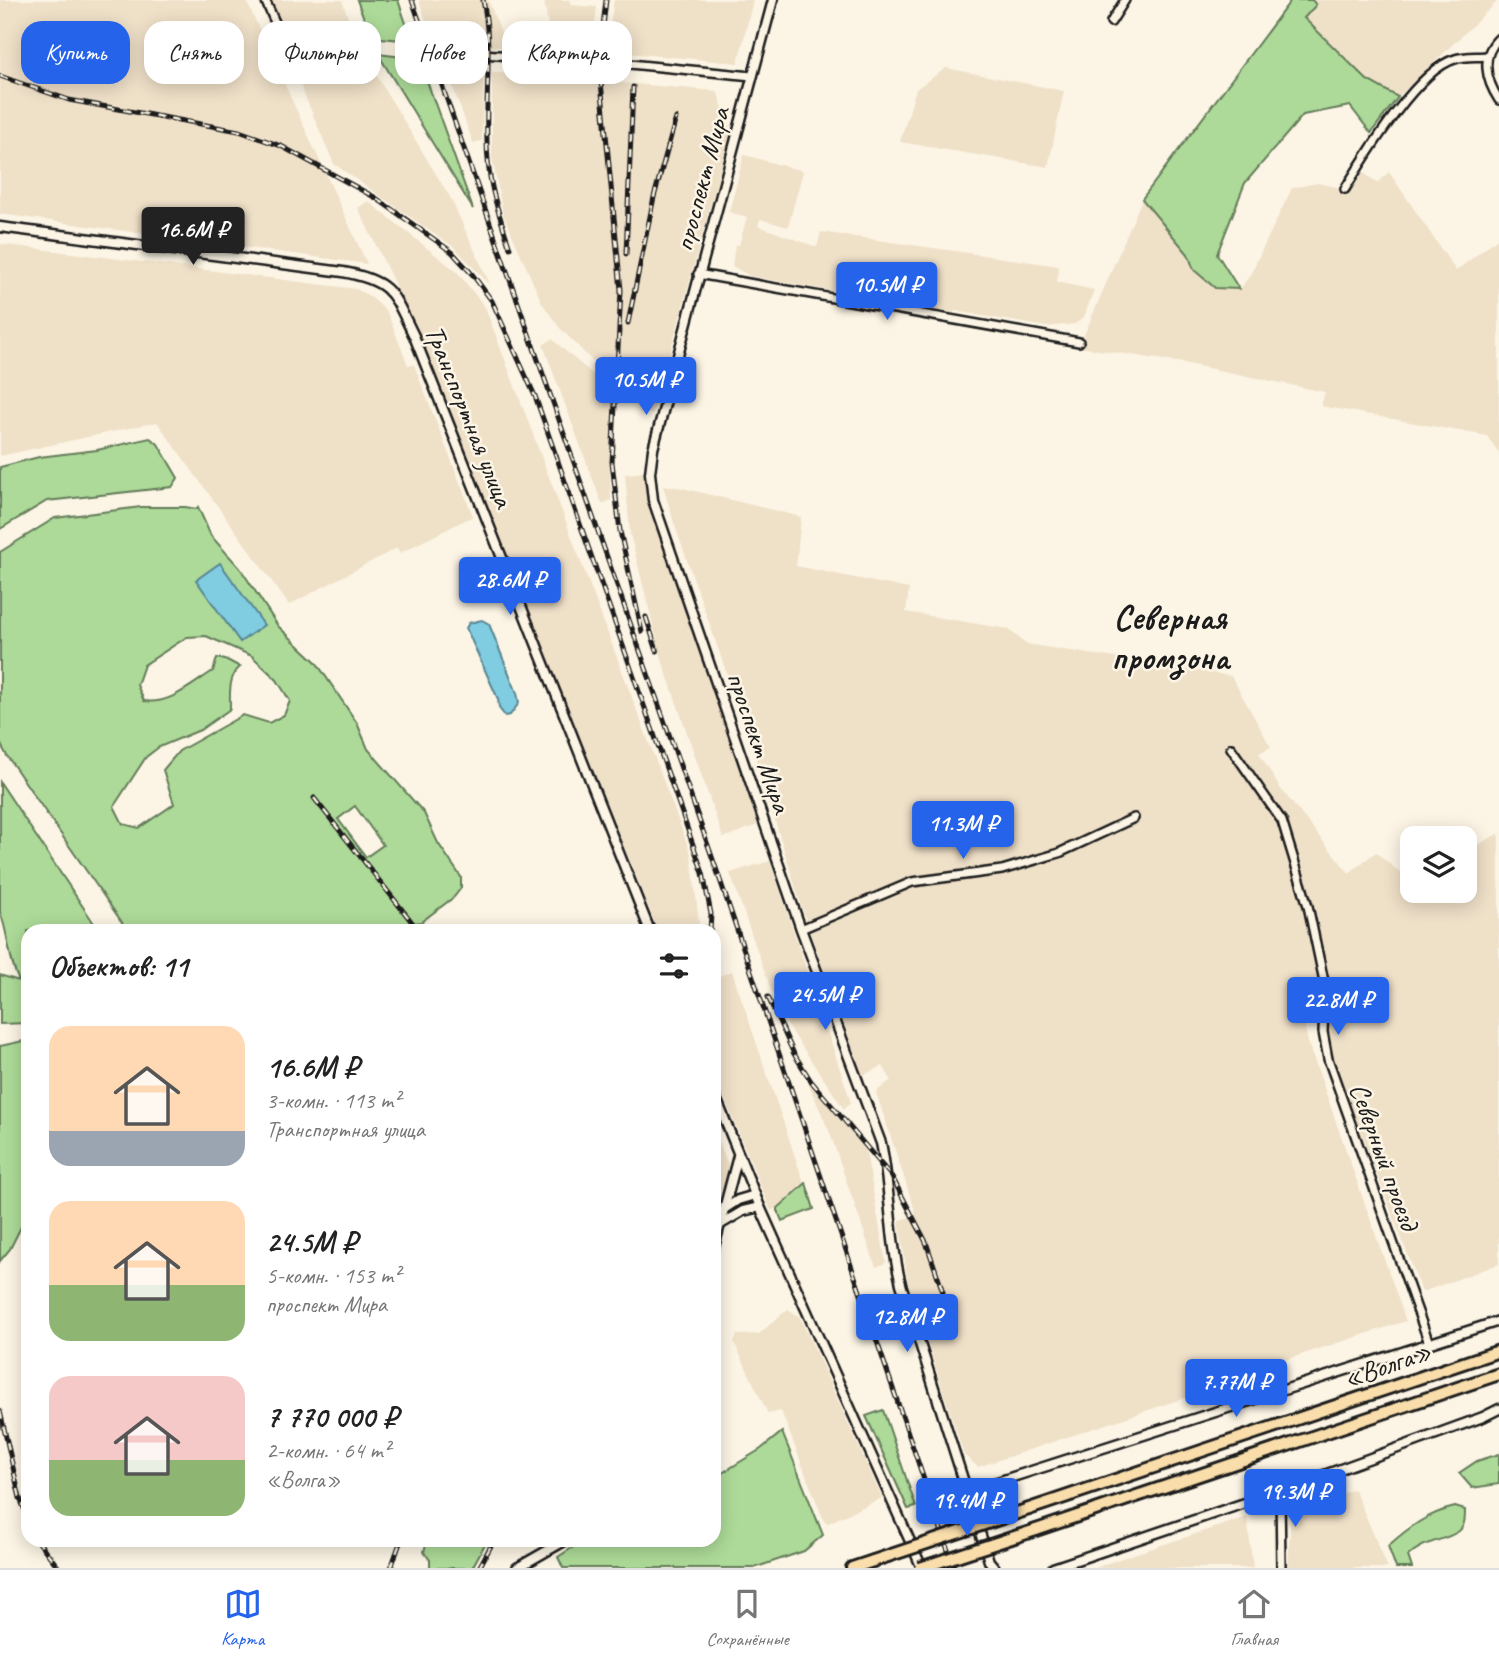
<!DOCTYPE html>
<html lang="ru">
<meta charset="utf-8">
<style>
body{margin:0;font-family:Caveat,sans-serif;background:#f6f6f6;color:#222;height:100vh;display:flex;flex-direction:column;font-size:26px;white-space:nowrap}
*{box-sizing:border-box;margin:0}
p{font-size:23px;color:#767676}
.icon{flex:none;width:38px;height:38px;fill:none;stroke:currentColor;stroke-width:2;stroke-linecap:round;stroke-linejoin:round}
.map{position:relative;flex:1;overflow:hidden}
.drawer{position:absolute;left:21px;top:924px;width:700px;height:623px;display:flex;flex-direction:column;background:#fff;border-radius:21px;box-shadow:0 4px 18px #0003}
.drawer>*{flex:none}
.hud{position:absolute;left:21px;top:21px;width:700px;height:63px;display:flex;gap:14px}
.fabs{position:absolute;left:1400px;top:826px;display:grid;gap:14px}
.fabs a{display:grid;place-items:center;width:77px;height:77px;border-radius:14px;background:#fff;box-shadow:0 4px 18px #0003;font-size:35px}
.price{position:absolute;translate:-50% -60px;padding:0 16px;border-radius:7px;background:#2563eb;color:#fff;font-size:23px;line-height:46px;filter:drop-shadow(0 2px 4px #0008)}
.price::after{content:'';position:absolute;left:50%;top:42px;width:21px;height:16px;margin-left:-10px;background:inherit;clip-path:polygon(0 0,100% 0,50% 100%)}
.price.on{background:#222;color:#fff}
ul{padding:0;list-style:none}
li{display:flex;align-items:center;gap:21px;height:175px;padding:0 28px}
li span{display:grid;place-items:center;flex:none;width:196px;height:140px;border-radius:21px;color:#555}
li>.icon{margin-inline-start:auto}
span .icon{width:84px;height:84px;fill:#fffc;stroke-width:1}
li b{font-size:30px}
h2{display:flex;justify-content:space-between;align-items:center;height:84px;padding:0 28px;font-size:30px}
.chip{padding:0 24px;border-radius:21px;background:#fff;box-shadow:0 4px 18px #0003;font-size:24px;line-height:63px}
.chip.on{background:#2563eb;color:#fff}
.dock{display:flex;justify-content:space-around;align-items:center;height:98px;border-top:2px solid #e0e0e0;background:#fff;font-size:19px;color:#767676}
.dock a{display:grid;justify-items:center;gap:4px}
.dock .on{color:#2563eb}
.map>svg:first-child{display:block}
.built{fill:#efe0c8}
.green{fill:#adda98;stroke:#647b5a;stroke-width:2;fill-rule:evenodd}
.water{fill:#80cce0;stroke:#588692;stroke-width:2}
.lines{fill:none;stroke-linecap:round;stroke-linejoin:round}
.minor-casing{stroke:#1c1c1c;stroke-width:12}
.tertiary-casing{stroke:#1c1c1c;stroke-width:13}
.trunk-casing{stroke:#1c1c1c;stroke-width:16}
.minor{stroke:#fcf5e5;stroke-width:7}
.tertiary{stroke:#fcf5e5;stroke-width:8}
.trunk{stroke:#f9ddab;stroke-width:10}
.rail-casing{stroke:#1c1c1c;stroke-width:5}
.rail{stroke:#fcf5e5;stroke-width:2.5;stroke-dasharray:8;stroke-linecap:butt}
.trunk-bridge-casing{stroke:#1c1c1c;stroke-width:16;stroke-linecap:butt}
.trunk-bridge{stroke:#f9ddab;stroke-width:10}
.labels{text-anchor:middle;stroke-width:5;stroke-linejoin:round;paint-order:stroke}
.street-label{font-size:28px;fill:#1c1c1c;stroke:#fcf5e5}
.district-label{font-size:35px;font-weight:bold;fill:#1c1c1c;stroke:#fcf5e5}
</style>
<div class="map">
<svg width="1499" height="1568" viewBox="0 0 1499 1568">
<rect width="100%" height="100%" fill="#fcf5e5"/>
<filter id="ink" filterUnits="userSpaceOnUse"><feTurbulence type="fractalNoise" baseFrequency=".0143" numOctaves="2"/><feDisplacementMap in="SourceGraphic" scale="14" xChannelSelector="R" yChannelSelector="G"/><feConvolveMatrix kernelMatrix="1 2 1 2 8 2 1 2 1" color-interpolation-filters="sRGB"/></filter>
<g filter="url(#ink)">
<g class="built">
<polygon points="0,0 246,0 367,264 0,214"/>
<polygon points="270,0 342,0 353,32 281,25"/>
<polygon points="419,0 488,0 507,47 434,44"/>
<polygon points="544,0 570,0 571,5 597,7 591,54 552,50"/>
<polygon points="614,0 753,0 738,63 606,51"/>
<polygon points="1312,0 1499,0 1398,97 1367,80 1304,18 1316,5"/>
<polygon points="283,45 361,50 451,199 491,286 455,248 334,164"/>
<polygon points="443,59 484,62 482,141 473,143"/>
<polygon points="946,68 1064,91 1048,167 900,142 916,89"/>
<polygon points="492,72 717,91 731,130 653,415 625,398 627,387 607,376 559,327 542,303 503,214 492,157"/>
<polygon points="744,155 803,171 788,227 760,219 758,226 817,247 821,232 1059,266 1057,282 1094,290 1084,317 1075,324 1046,327 955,311 953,313 750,276 732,266 735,245 739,245 747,217 729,212"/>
<polygon points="1363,172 1377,183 1389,172 1456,271 1499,237 1499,454 1487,436 1321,406 1325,392 1183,363 1079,347 1142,199 1188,254 1194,270 1215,288 1240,289 1250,275 1292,188 1317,183 1351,190"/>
<polygon points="368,201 457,272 485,307 691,854 700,931 658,931 409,314 358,208"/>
<polygon points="0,244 356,289 371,297 387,312 408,365 414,365 473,516 400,553 397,548 289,605 157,422 0,456"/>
<polygon points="552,339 614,393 609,454 611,500 602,504 543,345"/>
<polygon points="645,472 648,491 760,824 723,838 662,660 630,534 625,474"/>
<polygon points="663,486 678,487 801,517 796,566 909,589 906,612 1008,629 1026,644 1231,676 1271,747 1259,753 1280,788 1349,873 1376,852 1397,870 1412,879 1412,891 1465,891 1465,852 1499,833 1499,1264 1422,1292 1332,1056 1327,1030 1334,1003 1328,983 1301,1006 1308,1042 1406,1321 1238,1375 1221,1366 1210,1370 1214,1388 978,1467 964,1455 908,1283 899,1221 916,1214 876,1092 891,1080 883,1066 863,1075 808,927 746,728 675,526"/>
<polygon points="770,861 851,1102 844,1109 788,1026 770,987 730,873"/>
<polygon points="732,971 804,1183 792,1196 771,1211 714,1073 714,978"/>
<polygon points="801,1058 818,1090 865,1146 886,1263 876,1267 830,1133 798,1060"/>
<polygon points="714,1130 729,1167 714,1222"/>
<polygon points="788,1309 800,1317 882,1498 828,1523 824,1521 781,1411 768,1414 734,1342 737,1335 759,1334"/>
<polygon points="1354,1489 1388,1568 1288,1568 1291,1508 1317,1508 1325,1500"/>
<polygon points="1247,1517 1253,1568 1095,1568 1119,1559"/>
</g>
<g class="green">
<polygon points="357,0 398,0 412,41 371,37"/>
<polygon points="1291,0 1312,0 1316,5 1304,18 1367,80 1398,97 1371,133 1350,106 1303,115 1245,183 1217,254 1239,289 1215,288 1194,270 1188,254 1142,199"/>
<polygon points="378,54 419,59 473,209"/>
<polygon points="150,438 158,444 178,478 172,487 47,501 0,529 0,467 39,457 97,450"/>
<path d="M141 507H185L197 509 198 507 211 536 240 568 278 626 316 662 357 723 368 749 424 813 438 843 461 877V888L454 897 421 922 358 931H128L7 756 0 743V552L55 518ZM206 636 252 656 277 680 290 701 284 715 269 723 243 715 179 751 163 770 174 804 139 828 123 824 114 806 146 757 159 747 200 730 230 709C230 694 228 677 240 667L229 661 217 658 213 671C192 684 170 705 144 701L137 685 144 665 187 637ZM355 806 383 845 366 857 338 819Z"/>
<path d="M0 782 99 931H28V1023L0 1024V975L19 981C8 959 9 935 0 912Z"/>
<polygon points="28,1040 28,1213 10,1249 0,1261 0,1046"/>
<polygon points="806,1183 814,1209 782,1221 777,1209"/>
<polygon points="883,1410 916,1507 908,1509 866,1416"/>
<polygon points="782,1432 823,1535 804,1551 754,1568 563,1568 558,1557 584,1540 714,1540 714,1478 761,1449"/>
<polygon points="1499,1454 1499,1484 1472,1488 1459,1473 1477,1461"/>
<path d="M1455 1507 1465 1510C1465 1518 1465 1526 1459 1531 1443 1542 1425 1540 1408 1556L1412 1568H1396L1388 1546C1408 1528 1428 1513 1455 1507Z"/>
<polygon points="427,1540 485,1540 486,1542 472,1568 430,1568 430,1560 424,1552"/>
</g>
<g class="water">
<polygon points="220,563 264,625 240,642 196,580"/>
<polygon points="482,620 489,624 517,693 519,703 510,715 505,716 499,708 498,699 466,628 469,623"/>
</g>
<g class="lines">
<g class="minor-casing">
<g id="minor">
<polyline points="265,0 279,31 356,40"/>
<polyline points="1111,22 1125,0"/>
<path d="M1499 38C1480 56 1486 80 1499 100"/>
<polyline points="448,52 599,61 752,76"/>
<path d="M1345 189C1366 155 1417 70 1455 59 1464 56 1477 57 1487 56"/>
<polyline points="698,274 1079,342"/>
<polyline points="1231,748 1282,821 1308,906 1325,986 1323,1032 1328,1059 1429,1343"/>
<polyline points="801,929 912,882 1002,870 1059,853 1134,818"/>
<polyline points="1280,1491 1281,1568"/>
</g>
</g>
<g class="tertiary-casing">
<g id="tertiary">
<path d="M773 0 653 449 650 473 653 500 801 929 881 1143C891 1190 889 1238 901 1284L989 1561 995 1568"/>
<path d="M0 227 343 272C393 281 393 294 414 336L650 931"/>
<polyline points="714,1093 760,1207 922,1568"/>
<polyline points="726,1208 738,1200 755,1195"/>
<polyline points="721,1224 743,1211 760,1207"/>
<polyline points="714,1247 738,1156"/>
<polyline points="966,1492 1499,1321"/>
<polyline points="517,1568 566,1540"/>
<polyline points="1053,1568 1280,1491 1483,1417 1499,1409"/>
</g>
</g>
<g class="trunk-casing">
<g id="trunk">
<polyline points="1029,1509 1499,1351"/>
<polyline points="1036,1530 1499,1374"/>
<polyline points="852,1568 873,1561"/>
</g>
</g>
<use href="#minor" class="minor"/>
<use href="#tertiary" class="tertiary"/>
<use href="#trunk" class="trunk"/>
<g class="rail-casing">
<g id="rail">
<polyline points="412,0 717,871 954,1568"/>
<path d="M483 0C494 53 483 107 488 160 490 190 501 220 510 248"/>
<polyline points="606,0 599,61 621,290 612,462 620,531 642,632"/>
<polyline points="0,76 69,100 239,131 281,146 376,198 452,252 472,274 492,301 535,396 703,873 711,914 710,931"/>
<polyline points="626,254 633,87"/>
<polyline points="628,323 654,197 676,118"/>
<polyline points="646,617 657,651"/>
<polyline points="314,798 419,931"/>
<polyline points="768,997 794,1054 811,1081 892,1177 926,1242 943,1292"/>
<polyline points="0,1411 20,1498 28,1518"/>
<polyline points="37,1540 59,1568"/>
<polyline points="391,1568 401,1540"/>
<polyline points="479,1568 494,1540"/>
</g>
</g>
<use href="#rail" class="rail"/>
<g class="trunk-bridge-casing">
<g id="trunk-bridge">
<polyline points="873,1561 1029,1509"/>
<polyline points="920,1568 1036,1530"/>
</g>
</g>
<use href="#trunk-bridge" class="trunk-bridge"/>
</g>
</g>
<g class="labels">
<g class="street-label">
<text transform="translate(701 179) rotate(-75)" y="10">проспект Мира</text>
<text transform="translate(470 416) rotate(68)" y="10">Транспортная улица</text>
<text transform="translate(760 742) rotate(71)" y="10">проспект Мира</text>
<text transform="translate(1385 1156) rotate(70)" y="10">Северный проезд</text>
<text transform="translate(1387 1364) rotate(-19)" y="10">«Волга»</text>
</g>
<g class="district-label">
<text x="1170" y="629">Северная<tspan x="1170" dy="40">промзона</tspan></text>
</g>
</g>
</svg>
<div class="fabs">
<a><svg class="icon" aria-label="layers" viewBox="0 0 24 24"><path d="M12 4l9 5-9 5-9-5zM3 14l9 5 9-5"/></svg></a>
</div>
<b class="price on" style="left:193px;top:267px">16.6M ₽</b>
<b class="price" style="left:887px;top:322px">10.5M ₽</b>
<b class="price" style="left:646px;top:417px">10.5M ₽</b>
<b class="price" style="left:510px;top:617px">28.6M ₽</b>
<b class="price" style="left:963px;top:861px">11.3M ₽</b>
<b class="price" style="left:825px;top:1032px">24.5M ₽</b>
<b class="price" style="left:1338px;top:1037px">22.8M ₽</b>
<b class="price" style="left:907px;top:1354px">12.8M ₽</b>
<b class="price" style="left:1236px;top:1419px">7.77M ₽</b>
<b class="price" style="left:1295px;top:1529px">19.3M ₽</b>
<b class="price" style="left:967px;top:1538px">19.4M ₽</b>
<div class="hud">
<a class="chip on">Купить</a>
<a class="chip">Снять</a>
<a class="chip">Фильтры</a>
<a class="chip">Новое</a>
<a class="chip">Квартира</a>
</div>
<section class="drawer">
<h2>Объектов: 11<svg class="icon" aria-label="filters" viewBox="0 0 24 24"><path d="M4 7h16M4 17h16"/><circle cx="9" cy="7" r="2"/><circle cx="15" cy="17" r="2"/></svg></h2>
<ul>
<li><span style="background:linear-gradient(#ffd9b3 75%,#9aa5b1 0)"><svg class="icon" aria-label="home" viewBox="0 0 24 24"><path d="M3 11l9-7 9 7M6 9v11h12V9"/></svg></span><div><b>16.6M ₽</b><p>3-комн. · 113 m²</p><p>Транспортная улица</p></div></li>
<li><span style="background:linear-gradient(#ffd9b3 60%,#8fb573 0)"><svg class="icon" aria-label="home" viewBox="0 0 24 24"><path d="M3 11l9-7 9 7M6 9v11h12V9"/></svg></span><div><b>24.5M ₽</b><p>5-комн. · 153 m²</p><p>проспект Мира</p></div></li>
<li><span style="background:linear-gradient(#f6c9c9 60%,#8fb573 0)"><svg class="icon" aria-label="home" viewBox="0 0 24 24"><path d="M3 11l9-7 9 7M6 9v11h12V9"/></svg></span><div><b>7 770 000 ₽</b><p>2-комн. · 64 m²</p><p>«Волга»</p></div></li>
</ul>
</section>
</div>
<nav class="dock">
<a class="on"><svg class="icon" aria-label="map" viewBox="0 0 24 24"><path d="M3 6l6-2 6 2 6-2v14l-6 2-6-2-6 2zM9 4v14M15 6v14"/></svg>Карта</a>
<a><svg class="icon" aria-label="saved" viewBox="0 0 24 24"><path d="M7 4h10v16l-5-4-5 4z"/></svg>Сохранённые</a>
<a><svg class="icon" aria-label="home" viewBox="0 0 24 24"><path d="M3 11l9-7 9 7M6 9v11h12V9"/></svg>Главная</a>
</nav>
